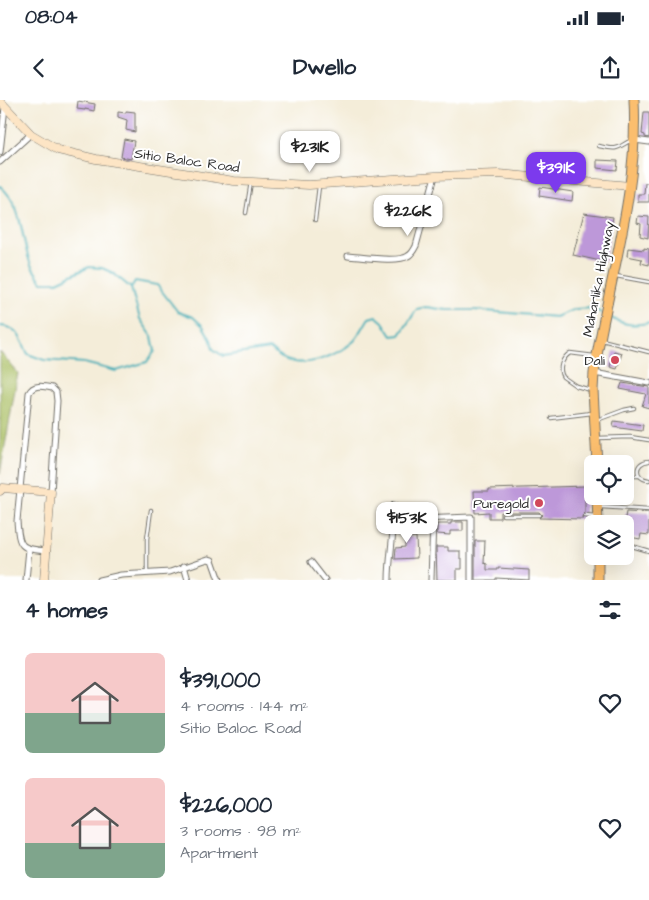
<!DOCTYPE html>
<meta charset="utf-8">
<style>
body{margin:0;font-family:"Architects Daughter",sans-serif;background:#f2f2f3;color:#1f2937;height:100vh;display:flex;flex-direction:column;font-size:19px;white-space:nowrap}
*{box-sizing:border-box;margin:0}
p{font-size:16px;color:#747a83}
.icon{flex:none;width:28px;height:28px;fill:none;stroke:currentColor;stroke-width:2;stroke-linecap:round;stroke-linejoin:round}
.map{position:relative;height:480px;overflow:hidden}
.panel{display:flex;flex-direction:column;background:#fff;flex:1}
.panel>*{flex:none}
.buttons{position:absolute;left:584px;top:355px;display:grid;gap:10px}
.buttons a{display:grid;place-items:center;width:50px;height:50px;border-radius:8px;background:#fff;box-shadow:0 5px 20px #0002;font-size:25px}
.price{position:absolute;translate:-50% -42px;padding:0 11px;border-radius:10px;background:#fff;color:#222;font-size:16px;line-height:32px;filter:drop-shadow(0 1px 2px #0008)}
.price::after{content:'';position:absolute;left:50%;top:30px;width:15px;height:11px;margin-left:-8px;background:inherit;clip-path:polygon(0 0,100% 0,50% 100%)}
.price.on{background:#7c3aed;color:#fff}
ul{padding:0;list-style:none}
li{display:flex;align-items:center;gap:15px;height:125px;padding:0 25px}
li span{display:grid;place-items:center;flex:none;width:140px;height:100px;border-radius:8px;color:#555}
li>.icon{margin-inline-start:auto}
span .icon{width:60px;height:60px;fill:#fffc;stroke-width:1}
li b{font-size:21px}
h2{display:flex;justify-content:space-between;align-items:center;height:60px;padding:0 25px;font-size:21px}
.status{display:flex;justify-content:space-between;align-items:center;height:35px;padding:0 25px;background:#fff;direction:ltr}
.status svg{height:14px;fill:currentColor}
header{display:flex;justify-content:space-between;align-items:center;height:65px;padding:0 25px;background:#fff;font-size:22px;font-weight:700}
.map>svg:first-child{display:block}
.green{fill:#a9be62;stroke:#6a7446}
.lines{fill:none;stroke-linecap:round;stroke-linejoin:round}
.stream{stroke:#3eaeb8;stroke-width:2}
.building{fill:#bd98d9}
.lane-casing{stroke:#716f68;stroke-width:4.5}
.street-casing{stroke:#716f68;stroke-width:7}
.secondary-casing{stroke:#716f68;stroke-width:9}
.primary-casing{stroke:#716f68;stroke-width:11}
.lane{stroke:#fff;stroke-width:2.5}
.street{stroke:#fff;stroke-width:5}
.secondary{stroke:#fde5c5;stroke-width:8}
.primary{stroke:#fbbe6e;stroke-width:9}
.poi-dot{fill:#d1495b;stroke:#fff;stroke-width:2}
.labels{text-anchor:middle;stroke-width:4;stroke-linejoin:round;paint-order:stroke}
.street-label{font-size:14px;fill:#2b2b2b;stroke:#fff}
.poi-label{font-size:14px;fill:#2b2b2b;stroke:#fff;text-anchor:end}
</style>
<div class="status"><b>08:04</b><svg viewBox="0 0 49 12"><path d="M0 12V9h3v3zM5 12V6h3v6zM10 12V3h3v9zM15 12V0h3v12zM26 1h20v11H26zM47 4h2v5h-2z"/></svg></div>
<header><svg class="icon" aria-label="back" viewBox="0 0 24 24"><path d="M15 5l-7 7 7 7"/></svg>Dwello<svg class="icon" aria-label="share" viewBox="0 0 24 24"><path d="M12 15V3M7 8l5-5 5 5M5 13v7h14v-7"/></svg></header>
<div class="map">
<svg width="649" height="480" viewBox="0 0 649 480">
<rect width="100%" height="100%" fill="#fff"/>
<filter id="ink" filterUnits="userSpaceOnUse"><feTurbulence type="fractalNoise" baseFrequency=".02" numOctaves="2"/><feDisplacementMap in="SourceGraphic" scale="10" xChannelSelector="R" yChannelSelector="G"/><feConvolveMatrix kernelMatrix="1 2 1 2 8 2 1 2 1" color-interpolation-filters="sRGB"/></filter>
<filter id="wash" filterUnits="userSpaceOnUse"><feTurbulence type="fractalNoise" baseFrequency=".0096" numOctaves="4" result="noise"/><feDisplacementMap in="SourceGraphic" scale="20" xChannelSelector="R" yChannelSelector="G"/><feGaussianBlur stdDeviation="1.12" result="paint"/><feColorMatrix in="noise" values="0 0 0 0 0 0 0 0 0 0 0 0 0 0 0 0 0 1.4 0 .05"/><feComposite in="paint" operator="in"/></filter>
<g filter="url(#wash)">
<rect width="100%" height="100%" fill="#f4edd9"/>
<polygon class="green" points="0,252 18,273 0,374"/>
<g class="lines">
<g class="stream">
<path d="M0 86C24 106 20 138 31 165 34 171 38 176 42 182H57L89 167 102 168 113 173 131 188 140 219 152 236 155 251 147 262 116 271 84 263 44 260 28 254C20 238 19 227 0 226"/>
<path d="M131 188 135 181 157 185 178 212 193 217 203 226 211 240 213 249 223 256 270 249C274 252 278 256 282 258 303 270 337 256 354 241 360 235 364 225 369 218L376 216 383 222 392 236 400 235 417 209 426 207 447 210H474L556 217 575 209 593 208 601 213"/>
<path d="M607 216C624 225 631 226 649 223"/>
</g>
</g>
<g id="blocks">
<g class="building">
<polygon points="78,1 95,4 94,11 85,9 85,10 77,9"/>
<polygon points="126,11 135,12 135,32 126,30 127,20 118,17 118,12 126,13"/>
<polygon points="644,12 649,12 649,38 645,37 645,35 642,34"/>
<polygon points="124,39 134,41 131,59 121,57"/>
<polygon points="597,60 618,61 617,70 597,68"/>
<polygon points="645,83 649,83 649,102 638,102 638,94 644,94"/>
<polygon points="540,87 573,92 572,101 539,96"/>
<polygon points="584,113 613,117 605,162 573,155"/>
<polygon points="638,116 649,117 648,138 640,136 641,124 637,123"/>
<polygon points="628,148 644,150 644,148 649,149 649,165 641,163 642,159 627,156"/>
<polygon points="614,251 622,253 617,269 610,267"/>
<polygon points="622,283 649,287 649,308 642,306 646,294 620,289"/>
<polygon points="614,321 643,325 642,331 613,327"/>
<polygon points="585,386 585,413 582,416 583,419 539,418 542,415 539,412 500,412 500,418 489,418 489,412 475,413 474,391 489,391 489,389"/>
<polygon points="626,412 649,413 649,435 641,434 640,439 625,436 624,424"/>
<polygon points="451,422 463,422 463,431 450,431 450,435 437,434 437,424 451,424"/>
<polygon points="398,424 410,424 409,437 416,437 417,458 395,459 396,448 405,447 405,434 397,434"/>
<polygon points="475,441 485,441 484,463 487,464 487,470 498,470 498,468 529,470 529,480 496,478 496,480 475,480"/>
<polygon points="436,447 448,447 448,451 460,451 460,458 462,458 462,469 457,469 457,480 437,480"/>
</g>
</g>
</g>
<g filter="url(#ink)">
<use href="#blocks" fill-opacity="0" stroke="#716f68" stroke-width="1"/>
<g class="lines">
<g class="lane-casing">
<g id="lane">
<path d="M599 46C604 47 611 49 616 48 622 47 625 42 631 41"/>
<polyline points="246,113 251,82"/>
<polyline points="315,120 319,86"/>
<polyline points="616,176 649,182"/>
<polyline points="602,240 649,252"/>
<path d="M591 290 576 286 563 277C558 269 562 258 570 253L594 256"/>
<polyline points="551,318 592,313"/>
<polyline points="597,320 624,310 634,308"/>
<polyline points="598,338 630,337 649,340"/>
<path d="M649 361C634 362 634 379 649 380"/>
<polyline points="625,376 639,376"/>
<polyline points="601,407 649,410"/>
<polyline points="503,415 539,415"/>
<polyline points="585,416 596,417"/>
<polyline points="625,444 649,451"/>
<polyline points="147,472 147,439 151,410"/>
</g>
</g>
<g class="street-casing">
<g id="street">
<polyline points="635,40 649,42"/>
<polyline points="0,52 5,7"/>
<polyline points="0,62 31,34"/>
<path d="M348 156C362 157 398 163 408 156 412 154 414 150 416 146L435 76"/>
<polyline points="594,273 649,283"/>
<polyline points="395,420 471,417 471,480"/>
<path d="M47 451C20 449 19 447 17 421L29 293C33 284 43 286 52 288L56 292 57 301 51 392"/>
<polyline points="311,462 325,480"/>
<polyline points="184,466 188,480"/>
<polyline points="26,480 29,449"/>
<polyline points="99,480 121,475 170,472 208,459 212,460 219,480"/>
<path d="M389 480C389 455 395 430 394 405"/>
<polyline points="431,480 433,420"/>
</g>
</g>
<g class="secondary-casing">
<g id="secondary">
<polyline points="0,1 31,34 58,50 96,59 234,81 309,85 435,76 498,74 630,86"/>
<polyline points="0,391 3,388 51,392 44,480"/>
</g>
</g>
<g class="primary-casing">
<g id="primary">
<path d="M597 364 593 290 594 273C608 182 639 93 634 0"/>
<polyline points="597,396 598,424"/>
<polyline points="598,456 598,480"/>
</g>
</g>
<use href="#lane" class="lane"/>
<use href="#street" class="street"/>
<use href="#secondary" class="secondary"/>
<use href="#primary" class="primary"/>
</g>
</g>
<g class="poi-dot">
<circle cx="615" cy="260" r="5"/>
<circle cx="539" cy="403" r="5"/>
</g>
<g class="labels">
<g class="street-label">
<text transform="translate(187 60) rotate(8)" y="5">Sitio Baloc Road</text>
<text transform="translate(598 179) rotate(-79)" y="5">Maharlika Highway</text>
</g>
<g class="poi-label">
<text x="605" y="265">Dali</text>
<text x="529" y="408">Puregold</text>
</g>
</g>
</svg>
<div class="buttons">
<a><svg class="icon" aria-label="locate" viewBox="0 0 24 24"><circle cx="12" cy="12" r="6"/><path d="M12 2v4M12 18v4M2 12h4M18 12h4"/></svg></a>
<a><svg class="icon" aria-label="layers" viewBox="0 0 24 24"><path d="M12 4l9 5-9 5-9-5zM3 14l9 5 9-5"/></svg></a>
</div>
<b class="price" style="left:310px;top:73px">$231K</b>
<b class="price on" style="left:556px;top:94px">$391K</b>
<b class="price" style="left:408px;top:137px">$226K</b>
<b class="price" style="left:407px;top:444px">$153K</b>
</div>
<section class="panel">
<h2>4 homes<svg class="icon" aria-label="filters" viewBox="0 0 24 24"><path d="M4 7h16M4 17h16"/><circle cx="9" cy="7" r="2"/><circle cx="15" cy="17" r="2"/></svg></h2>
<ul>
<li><span style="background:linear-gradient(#f6c9c9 60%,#7fa58c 0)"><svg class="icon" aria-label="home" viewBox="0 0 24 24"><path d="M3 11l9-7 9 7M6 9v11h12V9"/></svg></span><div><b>$391,000</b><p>4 rooms · 144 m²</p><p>Sitio Baloc Road</p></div><svg class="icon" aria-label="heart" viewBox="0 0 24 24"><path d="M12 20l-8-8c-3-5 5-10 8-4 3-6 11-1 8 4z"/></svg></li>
<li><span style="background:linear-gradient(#f6c9c9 65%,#7fa58c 0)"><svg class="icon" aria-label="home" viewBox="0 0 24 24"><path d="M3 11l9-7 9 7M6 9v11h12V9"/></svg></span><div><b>$226,000</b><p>3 rooms · 98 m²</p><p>Apartment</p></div><svg class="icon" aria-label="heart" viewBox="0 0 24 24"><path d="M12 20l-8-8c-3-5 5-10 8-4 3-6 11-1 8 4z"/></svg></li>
</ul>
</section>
